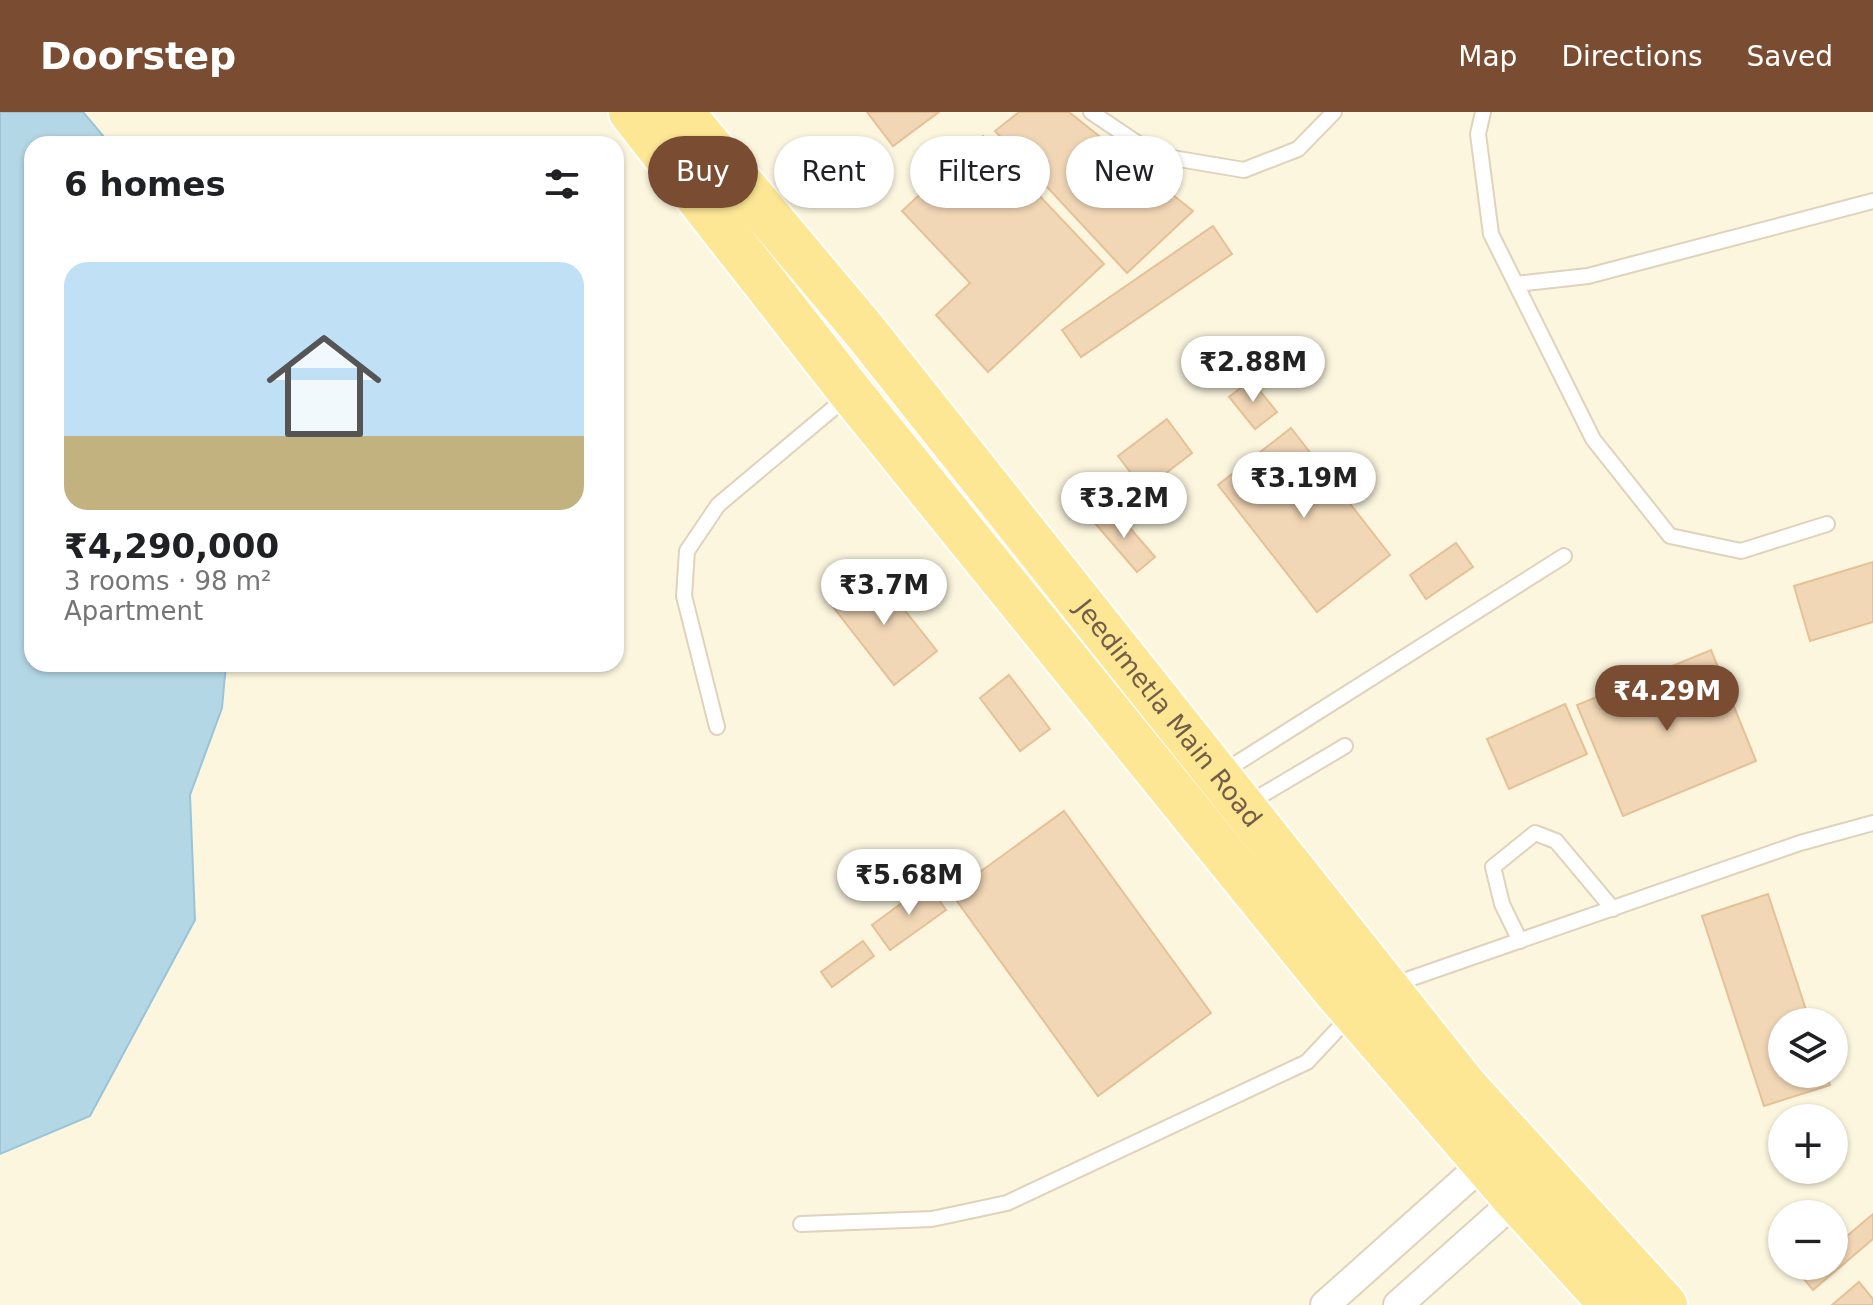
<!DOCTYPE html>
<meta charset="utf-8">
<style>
body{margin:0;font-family:"DejaVu Sans",sans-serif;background:#f2f2f2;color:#202124;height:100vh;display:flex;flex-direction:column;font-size:30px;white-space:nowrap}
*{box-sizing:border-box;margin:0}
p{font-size:26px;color:#757577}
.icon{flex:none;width:44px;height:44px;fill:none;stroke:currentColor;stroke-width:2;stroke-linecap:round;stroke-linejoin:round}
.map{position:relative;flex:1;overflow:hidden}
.sheet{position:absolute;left:24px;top:24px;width:600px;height:536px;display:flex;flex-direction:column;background:#fff;border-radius:24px;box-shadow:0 2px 6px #0004}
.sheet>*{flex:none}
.top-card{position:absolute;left:648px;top:24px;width:760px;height:72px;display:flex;gap:16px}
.buttons{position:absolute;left:1768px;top:896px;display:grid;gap:16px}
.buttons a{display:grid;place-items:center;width:80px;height:80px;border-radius:50%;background:#fff;box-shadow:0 2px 6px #0004;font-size:40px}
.price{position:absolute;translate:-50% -68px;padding:0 18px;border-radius:28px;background:#fff;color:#222;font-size:26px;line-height:52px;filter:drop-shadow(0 2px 4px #0008)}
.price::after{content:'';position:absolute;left:50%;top:48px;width:24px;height:18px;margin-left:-12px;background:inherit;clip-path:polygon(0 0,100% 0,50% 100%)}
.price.active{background:#7a4c31;color:#fff}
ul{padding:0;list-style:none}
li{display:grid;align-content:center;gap:16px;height:424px;padding:0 40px}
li+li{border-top:2px solid #e0e0e0}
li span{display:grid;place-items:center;height:248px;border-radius:24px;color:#555}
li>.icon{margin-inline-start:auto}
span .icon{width:144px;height:144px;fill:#fffc;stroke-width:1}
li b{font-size:34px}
h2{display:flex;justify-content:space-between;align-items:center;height:96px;padding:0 40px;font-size:34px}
.tag{padding:0 28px;border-radius:36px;background:#fff;box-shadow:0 2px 6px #0004;font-size:28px;line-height:72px}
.tag.active{background:#7a4c31;color:#fff}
header{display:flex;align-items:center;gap:48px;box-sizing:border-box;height:112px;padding:0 40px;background:#7a4c31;color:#fff}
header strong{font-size:38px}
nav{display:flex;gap:44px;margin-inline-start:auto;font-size:28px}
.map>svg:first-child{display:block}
.water{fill:#b4d7e6;stroke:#9ac4d8;stroke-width:2}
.building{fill:#f2d7b6;stroke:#e5c196;stroke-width:2}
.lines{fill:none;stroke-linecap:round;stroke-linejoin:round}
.lane-casing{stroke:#e0d2bb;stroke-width:18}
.street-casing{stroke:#e0d2bb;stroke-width:32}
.primary-casing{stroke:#fff;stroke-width:48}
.lane{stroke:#fff;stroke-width:14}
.street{stroke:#fff;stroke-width:28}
.primary{stroke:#fde795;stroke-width:44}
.labels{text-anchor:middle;stroke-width:7;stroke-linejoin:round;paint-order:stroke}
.street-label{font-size:26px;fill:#735d47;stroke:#fff9e5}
</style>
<header>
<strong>Doorstep</strong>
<nav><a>Map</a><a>Directions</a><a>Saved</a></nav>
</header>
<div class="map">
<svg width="1873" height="1193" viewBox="0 0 1873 1193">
<rect width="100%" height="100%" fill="#fcf6df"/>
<polygon class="water" points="0,0 83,0 110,32 32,32 32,552 226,552 222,596 190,683 195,808 90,1004 0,1042"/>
<g class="building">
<polygon points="867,0 939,0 893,34"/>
<polygon points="1019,0 1069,0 1193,99 1127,161 995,19"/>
<polygon points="983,24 1104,152 988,260 936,203 970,171 902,99"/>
<polygon points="1213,114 1232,142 1081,245 1062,218"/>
<polygon points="1251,268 1277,300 1255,317 1229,285"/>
<polygon points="1167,307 1192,341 1144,378 1118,344"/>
<polygon points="1291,316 1390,443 1317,500 1218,373"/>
<polygon points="1112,395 1155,445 1137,460 1094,410"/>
<polygon points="1456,431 1473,455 1426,487 1410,463"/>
<polygon points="1873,450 1873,510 1810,529 1794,474"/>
<polygon points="873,458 937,539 894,573 830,491"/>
<polygon points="1711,538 1756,649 1623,704 1577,593"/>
<polygon points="1009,563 1050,617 1020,639 980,586"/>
<polygon points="1565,592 1587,642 1509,677 1487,627"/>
<polygon points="1064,699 1211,901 1098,984 951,781"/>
<polygon points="928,772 946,798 890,838 872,813"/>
<polygon points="1768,782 1810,910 1782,910 1782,962 1826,962 1830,973 1764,994 1702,804"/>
<polygon points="863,829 874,844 832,875 821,860"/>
<polygon points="1873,1102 1873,1127 1813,1178 1801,1163 1811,1154 1834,1154 1834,1135"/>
<polygon points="1859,1170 1873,1187 1873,1193 1832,1193"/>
</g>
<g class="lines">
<g class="lane-casing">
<g id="lane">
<polyline points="1091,0 1155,43 1244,58 1298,37 1334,0"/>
<polyline points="1483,0 1478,22 1491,122 1593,327 1670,424 1741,439 1827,412"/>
<polyline points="1516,172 1588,164 1873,89"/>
<polyline points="717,615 684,484 687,439 718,393 848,284"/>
<polyline points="1223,660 1564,444"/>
<polyline points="1247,692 1345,634"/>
<polyline points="1520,829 1502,792 1493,755 1535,721 1556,729 1613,797"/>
<polyline points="1392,873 1800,731 1873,711"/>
<polyline points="801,1112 932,1107 1007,1091 1307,950 1350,904"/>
</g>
</g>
<g class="street-casing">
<g id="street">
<polyline points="1325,1193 1484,1051"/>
<polyline points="1398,1193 1516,1088"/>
</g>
</g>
<g class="primary-casing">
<g id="primary">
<polyline points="631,0 851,281 1332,875 1516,1088 1612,1193"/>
<path id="s1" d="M681 0 863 217 1465 974 1665 1193"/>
</g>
</g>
<use href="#lane" class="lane"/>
<use href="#street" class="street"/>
<use href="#primary" class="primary"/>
</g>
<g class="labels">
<g class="street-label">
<text dy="9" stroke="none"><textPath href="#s1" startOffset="774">Jeedimetla Main Road</textPath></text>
</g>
</g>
</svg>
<div class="buttons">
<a><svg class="icon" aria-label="layers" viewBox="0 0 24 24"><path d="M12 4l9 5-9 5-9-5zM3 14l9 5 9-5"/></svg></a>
<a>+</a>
<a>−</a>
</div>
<b class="price" style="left:1253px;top:292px">₹2.88M</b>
<b class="price" style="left:1304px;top:408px">₹3.19M</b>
<b class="price" style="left:1124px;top:428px">₹3.2M</b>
<b class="price" style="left:884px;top:515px">₹3.7M</b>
<b class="price active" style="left:1667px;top:621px">₹4.29M</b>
<b class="price" style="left:909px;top:805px">₹5.68M</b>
<div class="top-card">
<a class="tag active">Buy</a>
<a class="tag">Rent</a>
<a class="tag">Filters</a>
<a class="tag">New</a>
</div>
<section class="sheet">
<h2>6 homes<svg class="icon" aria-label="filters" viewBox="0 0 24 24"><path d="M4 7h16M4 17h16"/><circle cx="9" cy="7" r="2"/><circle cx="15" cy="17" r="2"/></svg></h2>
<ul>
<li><span style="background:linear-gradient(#bfe0f5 70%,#c2b280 0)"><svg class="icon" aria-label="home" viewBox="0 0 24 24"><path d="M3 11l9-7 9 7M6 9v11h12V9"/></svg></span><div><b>₹4,290,000</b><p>3 rooms · 98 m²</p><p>Apartment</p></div></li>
</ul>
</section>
</div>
